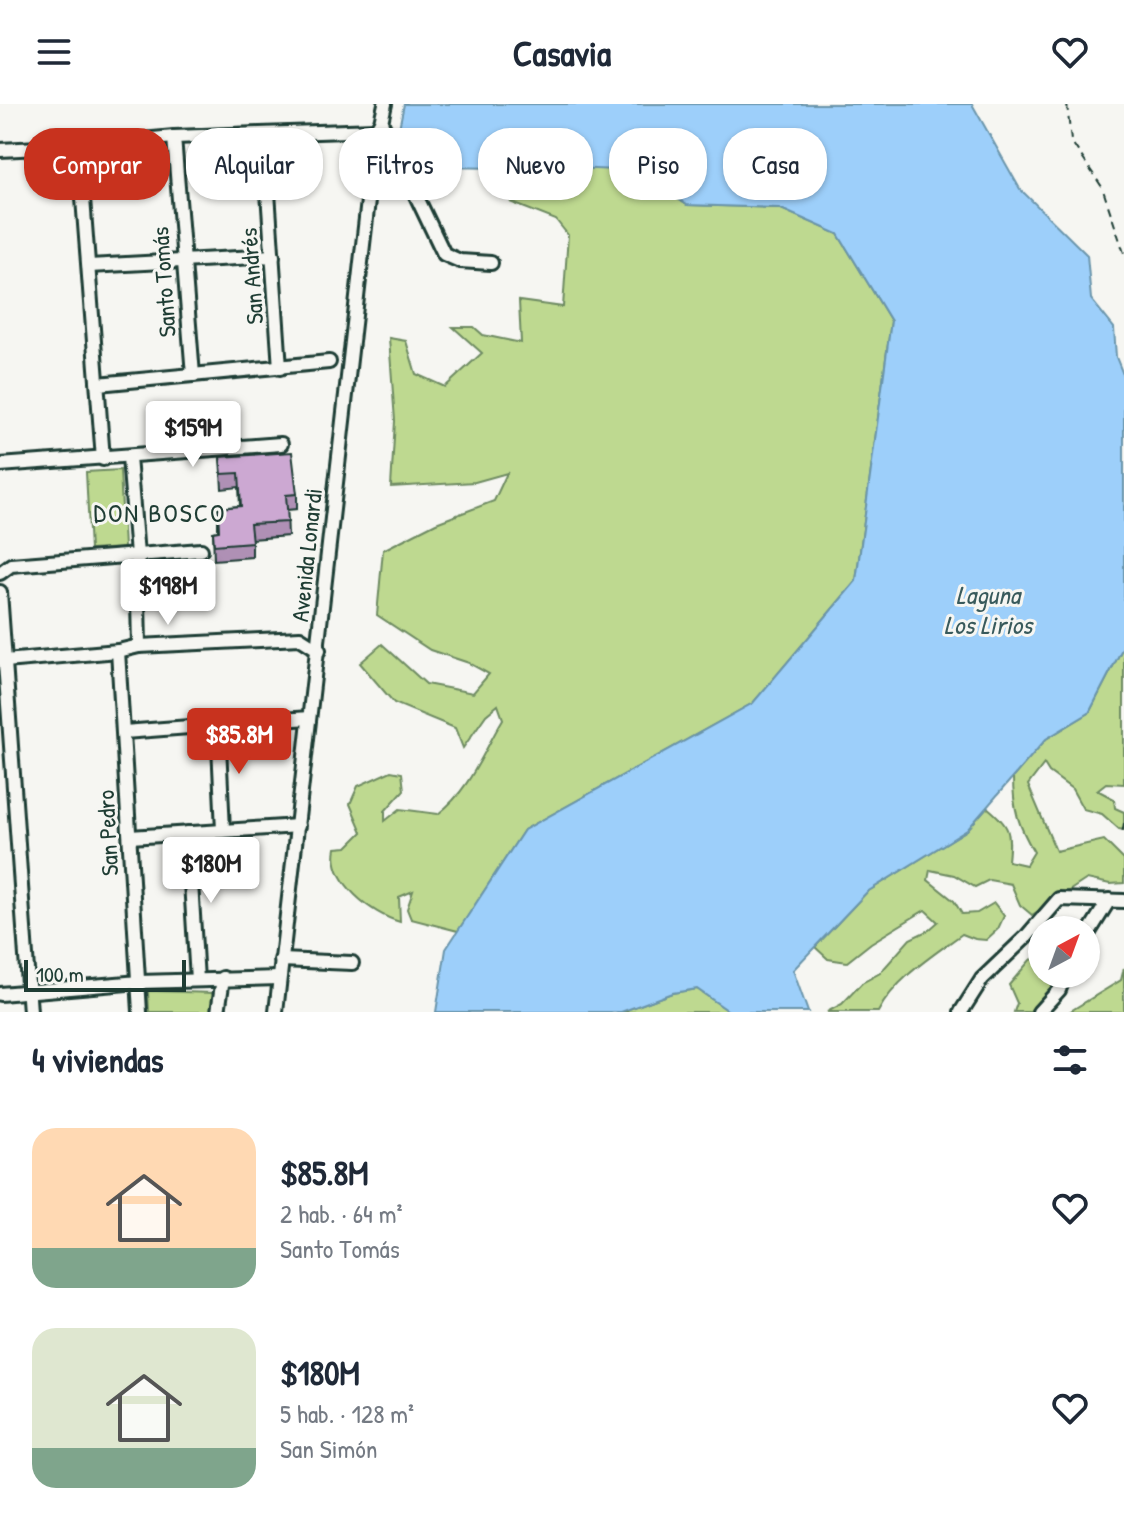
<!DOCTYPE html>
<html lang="es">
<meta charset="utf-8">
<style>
body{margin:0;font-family:"Patrick Hand",sans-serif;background:#f6f6f7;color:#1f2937;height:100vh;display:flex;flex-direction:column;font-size:30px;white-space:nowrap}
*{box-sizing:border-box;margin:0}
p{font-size:26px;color:#747a83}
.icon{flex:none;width:44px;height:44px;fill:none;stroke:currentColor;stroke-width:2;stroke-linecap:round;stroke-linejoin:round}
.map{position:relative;height:908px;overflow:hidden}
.details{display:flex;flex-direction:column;background:#fff;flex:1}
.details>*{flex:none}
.banner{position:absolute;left:24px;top:24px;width:1076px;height:72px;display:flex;gap:16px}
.needle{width:52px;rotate:41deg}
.tools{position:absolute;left:1028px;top:812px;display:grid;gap:16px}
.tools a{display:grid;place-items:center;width:72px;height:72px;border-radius:50%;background:#fff;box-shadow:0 2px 6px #0004;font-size:40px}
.scale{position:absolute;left:24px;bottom:20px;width:162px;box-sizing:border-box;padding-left:8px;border:4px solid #1f3d34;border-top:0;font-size:22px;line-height:28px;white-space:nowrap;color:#1f3d34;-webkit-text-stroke:6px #f6f6f2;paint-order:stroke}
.price{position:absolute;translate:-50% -68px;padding:0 18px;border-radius:8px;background:#fff;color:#222;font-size:26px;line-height:52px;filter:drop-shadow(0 2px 4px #0008)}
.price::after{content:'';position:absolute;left:50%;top:48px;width:24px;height:18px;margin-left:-12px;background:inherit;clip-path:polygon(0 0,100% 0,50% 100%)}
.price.on{background:#c8321e;color:#fff}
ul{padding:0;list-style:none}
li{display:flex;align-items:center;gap:24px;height:200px;padding:0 32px}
li span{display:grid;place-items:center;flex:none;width:224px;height:160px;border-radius:24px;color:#555}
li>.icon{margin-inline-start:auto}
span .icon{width:96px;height:96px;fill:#fffc;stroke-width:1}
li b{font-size:34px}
h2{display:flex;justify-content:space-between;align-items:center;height:96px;padding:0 32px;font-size:34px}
.chip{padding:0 28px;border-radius:32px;background:#fff;box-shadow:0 2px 6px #0004;font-size:28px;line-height:72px}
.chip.on{background:#c8321e;color:#fff}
header{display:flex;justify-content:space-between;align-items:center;height:104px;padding:0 32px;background:#fff;font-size:36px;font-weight:700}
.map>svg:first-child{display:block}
.green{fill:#bed990;stroke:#6e8b62;stroke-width:2}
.water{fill:#9dcffa;stroke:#6b95ab;stroke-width:2}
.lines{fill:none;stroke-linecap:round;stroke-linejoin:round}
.minor-casing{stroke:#1f3d34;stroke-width:18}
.path{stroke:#1f3d34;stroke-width:2;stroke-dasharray:8 6;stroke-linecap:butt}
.minor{stroke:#f6f6f2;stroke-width:12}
.wall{fill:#af90b5;stroke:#1f3d34;stroke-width:2}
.building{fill:#cca8d2;stroke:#1f3d34;stroke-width:2}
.labels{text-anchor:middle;stroke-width:6;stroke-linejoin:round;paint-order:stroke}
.street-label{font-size:24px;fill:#1f3d34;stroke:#f6f6f2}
.neighbourhood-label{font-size:26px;letter-spacing:2px;fill:#1f3d34;stroke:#f6f6f2}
.water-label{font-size:26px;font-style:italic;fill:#385a5c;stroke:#f6f6f2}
</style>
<header><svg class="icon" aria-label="menu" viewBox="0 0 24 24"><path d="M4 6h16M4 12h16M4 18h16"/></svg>Casavia<svg class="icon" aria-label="heart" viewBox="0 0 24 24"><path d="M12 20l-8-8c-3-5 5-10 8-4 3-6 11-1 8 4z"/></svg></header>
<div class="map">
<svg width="1124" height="908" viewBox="0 0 1124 908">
<rect width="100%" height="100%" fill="#f6f6f2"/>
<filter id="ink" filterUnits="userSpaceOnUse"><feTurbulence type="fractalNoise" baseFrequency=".0125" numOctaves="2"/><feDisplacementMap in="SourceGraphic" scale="16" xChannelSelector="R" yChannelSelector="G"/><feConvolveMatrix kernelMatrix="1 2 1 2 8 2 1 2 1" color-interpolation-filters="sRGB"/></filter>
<g filter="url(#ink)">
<g class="green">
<path d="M564 62 637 67 687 101 779 104 838 130 891 217 856 477 753 599 524 726 458 827 411 815 407 805 413 787 399 793 400 818C372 810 329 778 336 744L347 743 362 728 350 700 358 682 391 667 402 669 404 686 385 707V717L400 705 438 710C470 686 483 648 503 615L498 601 486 611 463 644 455 624 394 599 360 559 382 540 426 580 473 589 489 570 469 559 430 546 377 511 383 446 436 419 494 397 507 369 475 378 391 383 395 317 389 234 406 237 416 270 445 283 482 249 453 223H474L483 231 521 239 519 197 563 203 568 131 556 116 510 98 554 96Z"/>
<polygon points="120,366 124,444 90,446 86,368"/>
<path d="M1124 541V680L1106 679 1097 686 1114 695 1115 704 1124 708V726L1119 725 1102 710 1083 705 1072 685 1049 668 1044 660 1028 681 1056 747 1104 736 1124 756V779L1110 780 1087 775 1032 811 1020 801 1011 780 989 776 975 783 954 771 930 766 928 776 954 797 962 810 977 809 994 799 1004 812 998 825 986 836 975 835 962 830C932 852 895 875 878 908H827L842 900 862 879 880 869 910 835 929 826 938 818 925 806 871 839 847 858 828 855 815 843 867 788 967 726 987 703C1010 722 1011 727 1008 757L1026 761 1034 748C1018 721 1013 705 1013 673L1046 635 1089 609Z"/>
<polygon points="1042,852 1042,870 1061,870 1057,879 1031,908 1014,908 1017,899 1009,881 1030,856"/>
<polygon points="1124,864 1124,908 1069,908 1121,876"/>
<polygon points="697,885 730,908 621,908 672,889"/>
<polygon points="148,887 215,889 214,908 149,908"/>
</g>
<polygon class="water" points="404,0 972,0 1020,85 1087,151 1091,195 1114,224 1116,253 1124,273 1124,541 1089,609 1046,635 967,726 867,788 793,866 808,908 730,908 697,885 672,889 621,908 436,908 446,845 524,726 753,599 856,477 891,217 838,130 779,104 687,101 637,67 531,62 513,51 499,64 439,63 423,68 397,34"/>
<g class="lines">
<g class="minor-casing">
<g id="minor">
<polyline points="381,18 444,150 460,157 491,159"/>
<polyline points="264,30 280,264"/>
<polyline points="174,33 193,271"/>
<polyline points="79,42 103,355"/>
<polyline points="0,46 79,42 174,33 376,26"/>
<polyline points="89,162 273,152"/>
<polyline points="98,280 329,258"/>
<polyline points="129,353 137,451 139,542"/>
<polyline points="0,361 281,340"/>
<polyline points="0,469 11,461 201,446"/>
<polyline points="0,488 30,908"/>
<polyline points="118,547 140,908"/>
<polyline points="0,554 5,557 118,547 139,542 300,534 319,546"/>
<polyline points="218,620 223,726"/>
<polyline points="124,628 309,614"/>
<polyline points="188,729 197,876"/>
<polyline points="130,733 298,722"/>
<polyline points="1086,833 1109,796"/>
<polyline points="281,856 352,859"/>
<polyline points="0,890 139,878 279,874"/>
<polyline points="218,908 223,874"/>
<polyline points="276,908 376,26 381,18 385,0"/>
<polyline points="961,908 982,875 1027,832 1059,795 1124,797"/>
<polyline points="1039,908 1059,886 1065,870"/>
</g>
</g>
<g class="path">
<polyline points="1067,0 1071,37 1102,83 1124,149"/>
<polyline points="1124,719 1122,730 1124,732"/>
</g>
<use href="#minor" class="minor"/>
</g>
<polygon class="wall" points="220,353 297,390 297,405 287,406 288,432 252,435 252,453 214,456 213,428 218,427 218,404 240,402 239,383 222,385"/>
<polygon class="building" points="292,348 297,390 286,391 288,418 250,420 252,438 214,441 213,428 219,427 218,404 241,402 239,369 222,370 220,353"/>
</g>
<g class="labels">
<g class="street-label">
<text transform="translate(252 172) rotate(-94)" y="8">San Andrés</text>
<text transform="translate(164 178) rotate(-94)" y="8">Santo Tomás</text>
<text transform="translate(307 451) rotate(-84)" y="8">Avenida Lonardi</text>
<text transform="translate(108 729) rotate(-93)" y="8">San Pedro</text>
</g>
<g class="neighbourhood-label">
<text x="160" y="418">DON BOSCO</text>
</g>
<g class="water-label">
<text x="988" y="500">Laguna<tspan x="988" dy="30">Los Lirios</tspan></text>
</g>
</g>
</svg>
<div class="tools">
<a><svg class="needle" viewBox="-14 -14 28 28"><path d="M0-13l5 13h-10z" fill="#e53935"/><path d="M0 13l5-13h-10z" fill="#747a83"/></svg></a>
</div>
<div class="scale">100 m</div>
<b class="price" style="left:193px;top:365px">$159M</b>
<b class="price" style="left:168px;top:523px">$198M</b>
<b class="price on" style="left:239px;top:672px">$85.8M</b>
<b class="price" style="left:211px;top:801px">$180M</b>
<div class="banner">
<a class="chip on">Comprar</a>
<a class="chip">Alquilar</a>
<a class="chip">Filtros</a>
<a class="chip">Nuevo</a>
<a class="chip">Piso</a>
<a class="chip">Casa</a>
</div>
</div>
<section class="details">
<h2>4 viviendas<svg class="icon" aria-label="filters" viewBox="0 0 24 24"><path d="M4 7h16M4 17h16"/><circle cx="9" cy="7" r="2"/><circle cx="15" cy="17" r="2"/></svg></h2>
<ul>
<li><span style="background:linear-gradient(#ffd9b3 75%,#7fa58c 0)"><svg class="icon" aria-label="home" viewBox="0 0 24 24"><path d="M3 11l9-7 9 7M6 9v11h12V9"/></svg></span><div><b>$85.8M</b><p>2 hab. · 64 m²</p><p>Santo Tomás</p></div><svg class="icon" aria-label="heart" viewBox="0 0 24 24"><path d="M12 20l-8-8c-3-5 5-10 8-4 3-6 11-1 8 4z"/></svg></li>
<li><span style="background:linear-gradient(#dfe7d0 75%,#7fa58c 0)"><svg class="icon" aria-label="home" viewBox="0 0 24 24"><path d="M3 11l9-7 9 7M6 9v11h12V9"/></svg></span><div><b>$180M</b><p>5 hab. · 128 m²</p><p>San Simón</p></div><svg class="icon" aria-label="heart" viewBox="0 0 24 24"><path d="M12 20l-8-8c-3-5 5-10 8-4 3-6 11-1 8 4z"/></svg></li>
</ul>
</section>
